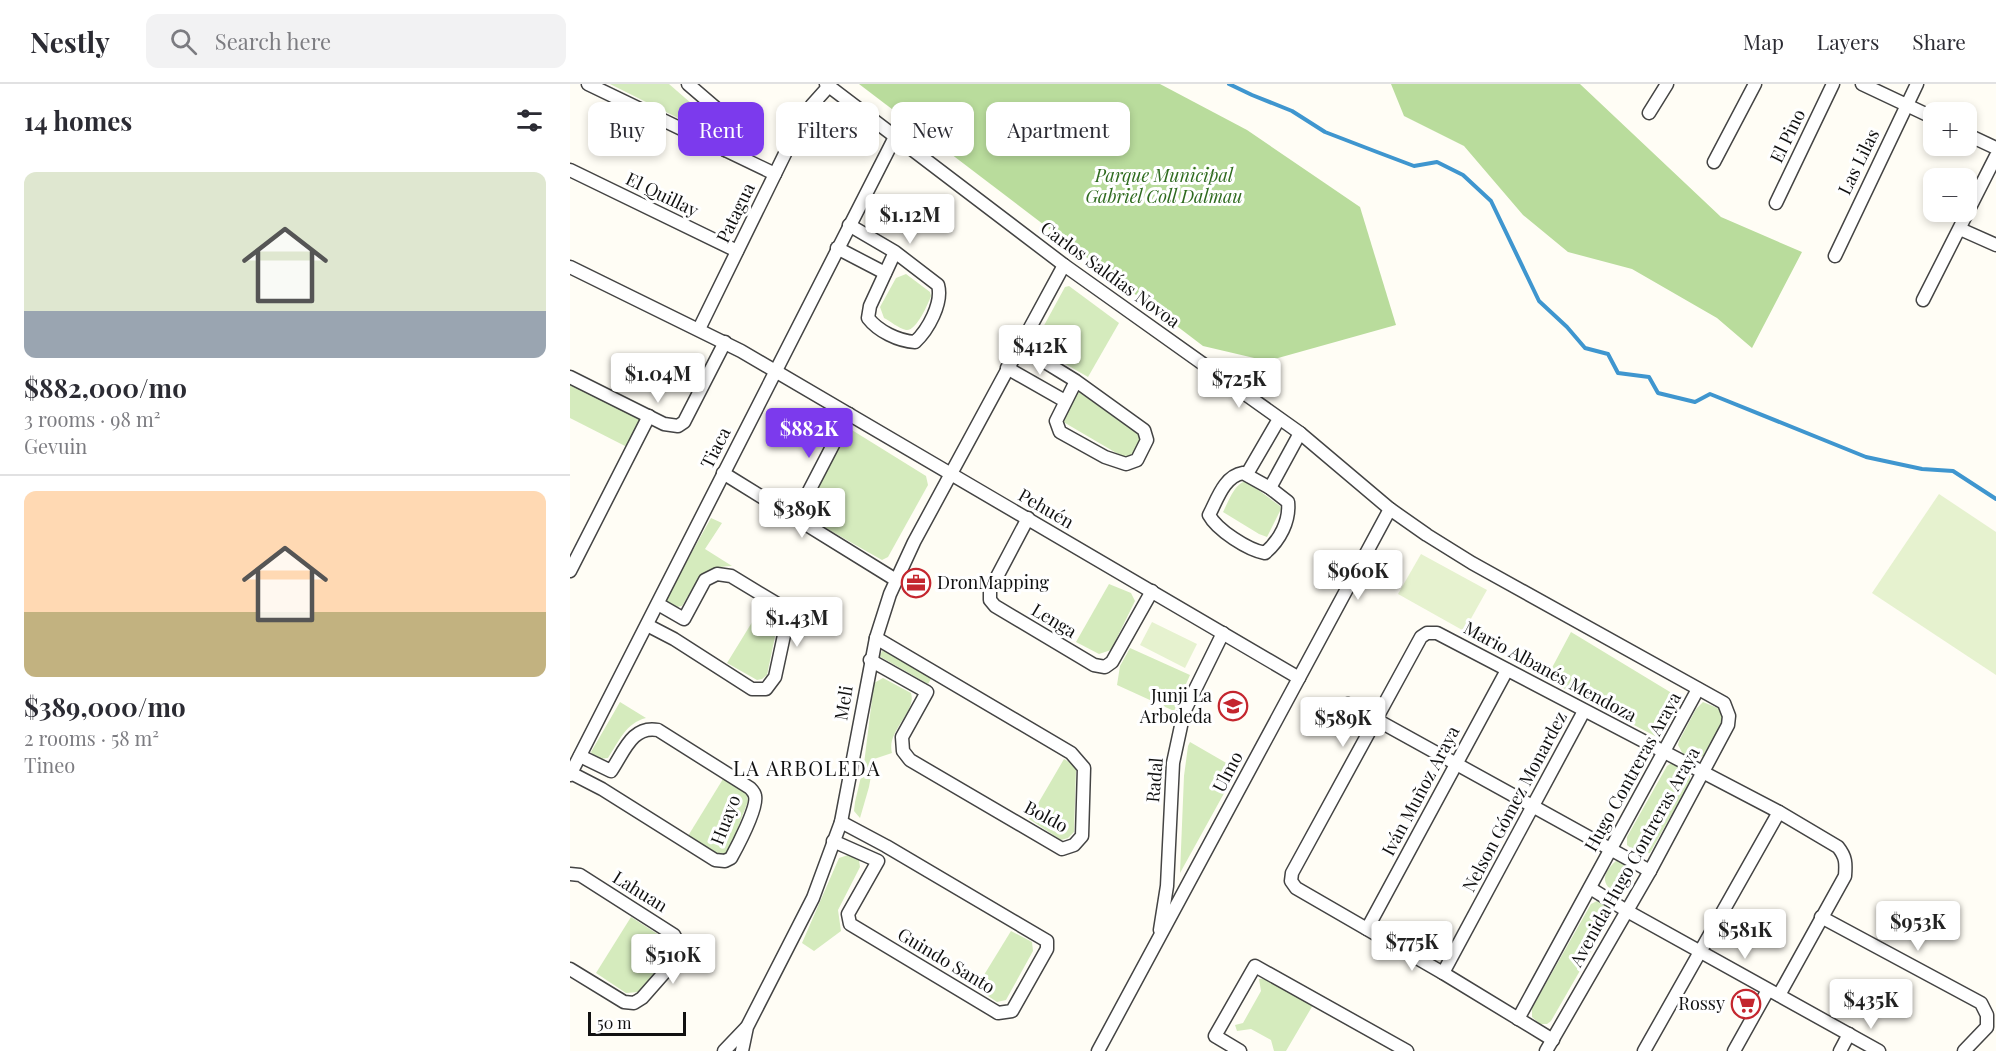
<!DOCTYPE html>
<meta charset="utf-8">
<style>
body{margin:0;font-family:"Playfair Display",serif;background:#f2f2f3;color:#2b2b33;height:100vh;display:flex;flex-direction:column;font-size:22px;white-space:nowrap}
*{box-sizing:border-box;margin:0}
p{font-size:20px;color:#7c7c81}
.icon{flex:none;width:33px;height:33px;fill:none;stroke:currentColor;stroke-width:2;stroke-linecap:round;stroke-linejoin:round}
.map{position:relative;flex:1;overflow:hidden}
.panel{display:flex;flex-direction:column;background:#fff;width:570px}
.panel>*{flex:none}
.guide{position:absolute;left:18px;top:18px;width:570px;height:54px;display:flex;gap:12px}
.buttons{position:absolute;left:1353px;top:18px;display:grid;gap:12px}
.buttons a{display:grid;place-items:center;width:54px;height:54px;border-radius:12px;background:#fff;box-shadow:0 3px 9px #0003;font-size:30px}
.scale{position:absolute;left:18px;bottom:15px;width:98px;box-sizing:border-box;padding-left:6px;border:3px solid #111;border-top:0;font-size:16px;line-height:21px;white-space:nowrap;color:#111;-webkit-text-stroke:4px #fff;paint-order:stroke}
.price{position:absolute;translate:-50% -51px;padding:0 14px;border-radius:6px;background:#fff;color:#222;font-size:20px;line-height:39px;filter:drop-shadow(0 2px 3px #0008)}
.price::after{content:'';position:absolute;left:50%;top:36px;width:18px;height:14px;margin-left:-9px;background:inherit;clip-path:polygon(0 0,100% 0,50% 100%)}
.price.active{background:#7c3aed;color:#fff}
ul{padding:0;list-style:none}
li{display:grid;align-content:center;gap:12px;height:318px;padding:0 24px}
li+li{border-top:2px solid #e1e1e2}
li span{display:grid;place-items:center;height:186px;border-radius:12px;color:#555}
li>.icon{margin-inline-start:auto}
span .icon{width:108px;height:108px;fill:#fffc;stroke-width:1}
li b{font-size:26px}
h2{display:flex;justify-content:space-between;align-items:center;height:72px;padding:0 24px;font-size:26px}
.chip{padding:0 21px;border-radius:12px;background:#fff;box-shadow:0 3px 9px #0003;font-size:21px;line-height:54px}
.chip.active{background:#7c3aed;color:#fff}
header{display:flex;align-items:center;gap:36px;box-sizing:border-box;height:84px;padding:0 30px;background:#fff;border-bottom:2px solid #e1e1e2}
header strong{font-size:28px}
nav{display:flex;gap:33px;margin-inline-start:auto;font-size:21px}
.search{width:420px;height:54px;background:#f2f2f3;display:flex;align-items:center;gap:15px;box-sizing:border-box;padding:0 21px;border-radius:12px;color:#7c7c81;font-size:22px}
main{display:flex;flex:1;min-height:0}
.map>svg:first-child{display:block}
.green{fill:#d5ebbd}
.forest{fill:#b9dc9c}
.pitch{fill:#e6f2cf}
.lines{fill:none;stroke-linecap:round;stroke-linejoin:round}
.stream{stroke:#3f96cf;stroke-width:4}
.minor-casing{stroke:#444;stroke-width:15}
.minor{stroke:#fff;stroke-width:12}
.labels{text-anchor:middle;stroke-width:6;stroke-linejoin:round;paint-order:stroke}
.street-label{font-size:18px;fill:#111;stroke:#fff}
.park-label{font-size:18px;font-style:italic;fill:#2f6b1f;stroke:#fff}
.poi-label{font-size:18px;fill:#111;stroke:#fff;text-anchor:end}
.neighbourhood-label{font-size:20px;letter-spacing:1.5px;fill:#111;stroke:#fff}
</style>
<header>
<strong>Nestly</strong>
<div class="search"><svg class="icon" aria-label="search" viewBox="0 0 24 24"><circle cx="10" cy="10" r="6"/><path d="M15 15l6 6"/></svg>Search here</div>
<nav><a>Map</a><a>Layers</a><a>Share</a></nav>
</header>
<main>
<section class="panel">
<h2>14 homes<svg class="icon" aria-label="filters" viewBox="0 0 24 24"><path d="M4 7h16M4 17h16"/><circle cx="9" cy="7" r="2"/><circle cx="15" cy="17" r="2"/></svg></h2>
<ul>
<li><span style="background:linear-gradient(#dfe7d0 75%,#9aa5b1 0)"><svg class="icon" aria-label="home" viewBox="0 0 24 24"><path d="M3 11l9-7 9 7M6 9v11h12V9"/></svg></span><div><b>$882,000/mo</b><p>3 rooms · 98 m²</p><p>Gevuin</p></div></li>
<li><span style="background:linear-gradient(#ffd9b3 65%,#c2b280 0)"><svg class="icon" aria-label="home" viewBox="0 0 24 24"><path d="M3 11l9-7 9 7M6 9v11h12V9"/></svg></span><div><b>$389,000/mo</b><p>2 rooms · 58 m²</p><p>Tineo</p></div></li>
</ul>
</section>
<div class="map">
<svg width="1426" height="967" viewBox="0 0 1426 967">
<rect width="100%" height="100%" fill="#fffdf5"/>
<g class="green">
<polygon points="40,0 99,0 153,47 150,55"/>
<path d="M336 190 360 208 361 212C358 220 346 248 336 246 328 244 320 237 314 234L310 223 326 194Z"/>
<polygon points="499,202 549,239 518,293 466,263 465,258 495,203"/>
<polygon points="0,297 74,332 57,363 0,334"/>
<polygon points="509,308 572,353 571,359 560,377 490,336 502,311"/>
<polygon points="277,343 356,392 358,401 318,473 312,476 231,430"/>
<path d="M676 397 710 422 711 425 697 453 689 450 653 428C659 417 664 400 676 397Z"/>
<path d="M141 434 152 439 135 465 162 482C130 483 128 497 112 522L102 524 95 516Z"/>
<polygon points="539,500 561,509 565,517 541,566 529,570 506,558"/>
<path d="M192 522C200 526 208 529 208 538L197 591 192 595 187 596 157 579Z"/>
<path d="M1001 548 1105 611C1112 625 1098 639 1091 650L1085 652 976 595Z"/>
<polygon points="560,564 620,591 604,627 547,601 550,582"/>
<polygon points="313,566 362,593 358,600 309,572"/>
<path d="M313 594 341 609C347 628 316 647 322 669L304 675 299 703 290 734 284 727 285 718 294 680 304 599Z"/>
<path d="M50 618 76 634C56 639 49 657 38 674L28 675 23 672 21 668Z"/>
<polygon points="1133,618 1150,625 1153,632 1152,639 1133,672 1123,674 1113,670 1108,661 1109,657 1126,625"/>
<polygon points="620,658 665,684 661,691 663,693 610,789 614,692 618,662"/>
<polygon points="494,675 504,681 506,686 504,748 498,754 491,756 459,735"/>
<path d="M1100 680C1112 680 1121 685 1120 698L1080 769 1068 770 1057 761V753L1097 682Z"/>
<polygon points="153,695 176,708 178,717 158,770 147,771 118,752"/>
<polygon points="278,771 289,776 290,783 268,826 271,847 244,867 232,859 269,774"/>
<path d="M1046 777C1056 776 1062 782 1066 790L1057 806 1051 811C1031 803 1030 791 1046 777Z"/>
<polygon points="1029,816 1040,823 1042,831 981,937 977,940 970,940 962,933 962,924 1021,820"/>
<polygon points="61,833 100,858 103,864 102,869 68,908 56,909 26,889"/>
<polygon points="441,847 462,858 463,867 436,916 427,918 406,904"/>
<polygon points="697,894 743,921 716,967 704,967 701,956 681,945 667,947 665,941 673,939 691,907 689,895"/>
</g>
<g class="forest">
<polygon points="289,0 590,0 677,46 790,123 826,241 697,277 633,262"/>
<polygon points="821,0 1010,0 1151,133 1232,168 1182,264 1147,234 1062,185 998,168 953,131 894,62 834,32"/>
</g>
<g class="pitch">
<polygon points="1369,410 1426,448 1426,591 1302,509"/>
<polygon points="851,470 917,506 894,547 828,510"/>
<polygon points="582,538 627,560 615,584 570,561"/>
</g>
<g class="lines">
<polyline class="stream" points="659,0 682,11 722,27 755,48 807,68 844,82 867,78 893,91 921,117 969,217 997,243 1015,264 1038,270 1048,289 1079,293 1088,309 1125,318 1140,310 1296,373 1352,385 1383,387 1426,415"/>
<g class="minor-casing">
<g id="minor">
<polyline points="18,0 205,90"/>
<polyline points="118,0 161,37 163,46 155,66"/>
<polyline points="256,0 494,181 730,349 820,425 857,451 902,479 1154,619 1159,632 1158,641 1080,787 976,967"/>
<polyline points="1292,0 1364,34"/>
<polyline points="1079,29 1097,0"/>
<polyline points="1396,50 1426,64"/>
<polyline points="1144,78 1185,0"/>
<polyline points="0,86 167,167"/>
<polyline points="1206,119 1263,0"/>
<path d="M279 141 325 168 368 201C373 219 358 246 345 258 328 257 308 247 298 234L300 222 325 168"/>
<polyline points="1390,145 1426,161"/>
<polyline points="267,164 315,189"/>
<polyline points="1265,172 1347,0"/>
<polyline points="0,183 171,267 729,594"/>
<polyline points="1353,216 1426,72"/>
<polyline points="129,245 231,37 242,21 259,2"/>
<polyline points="449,262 506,297 574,346 577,356 567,376 556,380 535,373 490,348 486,337 506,297"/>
<polyline points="437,284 495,317"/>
<polyline points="0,293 94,340 108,342 114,338 155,258"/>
<polyline points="153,389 326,496"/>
<path d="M673 389 700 404 718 418C720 437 710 456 695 469 678 466 647 446 639 431 647 416 654 392 673 389Z"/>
<polyline points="677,390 709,335"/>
<polyline points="700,404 730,349"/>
<polyline points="225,434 279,330"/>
<polyline points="458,434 420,506 420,516 425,522 524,581 535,583 542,578 582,507"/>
<polyline points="0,487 79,332"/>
<polyline points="77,541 104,555 182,605 196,605 205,593 216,542 216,531 209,521 161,492 147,490 135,496 114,535 88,520"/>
<polyline points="300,576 357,608 332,653 333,667 340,676 492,765 504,761 512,752 514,684 501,669 306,554"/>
<polyline points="778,620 1080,787"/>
<path d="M1 689 32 705 145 776 155 777 161 774C167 763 188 723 185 712 185 710 182 706 180 704L88 646C62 641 54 668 41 687L10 672"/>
<polyline points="0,691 325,53"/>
<polyline points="263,757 308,777 278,830 280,840 428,929 442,927 477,865 477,857 316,762 271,738"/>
<polyline points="0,790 10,791 104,851 110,862 109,872 72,914 64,919 54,918 0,885"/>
<polyline points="1020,804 1057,827 1309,967"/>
<polyline points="1251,833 1411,919 1417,931 1417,943 1394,967"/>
<polyline points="797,845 937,586"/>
<polyline points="590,846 597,802 603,679 614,628 653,549"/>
<polyline points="873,889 1014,627"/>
<polyline points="948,935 1128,605"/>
<path d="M983 956 873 889 726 804 721 797 722 789 851 553 857 549H867L1209 728 1268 763C1276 773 1276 779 1275 792L1209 911"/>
<polyline points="154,967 176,944"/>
<polyline points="172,967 177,943 243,814 271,738 306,554 320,510 344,458 494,181"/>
<polyline points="528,967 820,425"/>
<polyline points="670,967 645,952 685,882 837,967"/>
<polyline points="1074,967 1209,728"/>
<polyline points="1164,967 1198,906"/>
<polyline points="1270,967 1279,950"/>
</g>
</g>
<use href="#minor" class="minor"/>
</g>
<defs>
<g id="office-ring" transform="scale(1.5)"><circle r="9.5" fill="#fff" stroke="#c4262e" stroke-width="1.5"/><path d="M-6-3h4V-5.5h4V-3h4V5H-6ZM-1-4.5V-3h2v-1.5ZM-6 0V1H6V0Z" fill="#c4262e"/></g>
<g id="school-ring" transform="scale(1.5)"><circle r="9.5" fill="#fff" stroke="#c4262e" stroke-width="1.5"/><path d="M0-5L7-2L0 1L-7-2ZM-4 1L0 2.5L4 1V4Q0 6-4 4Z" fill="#c4262e"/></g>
<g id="supermarket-ring" transform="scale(1.5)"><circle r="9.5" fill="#fff" stroke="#c4262e" stroke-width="1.5"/><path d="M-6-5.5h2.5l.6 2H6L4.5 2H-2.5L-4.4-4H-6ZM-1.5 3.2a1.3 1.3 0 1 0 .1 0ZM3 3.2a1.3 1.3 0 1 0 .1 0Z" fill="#c4262e"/></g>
</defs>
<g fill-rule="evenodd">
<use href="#office-ring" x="346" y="499"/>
<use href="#school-ring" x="663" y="622"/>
<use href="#supermarket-ring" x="1176" y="920"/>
</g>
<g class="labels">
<g class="street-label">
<text transform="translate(1218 52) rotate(-64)" y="6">El Pino</text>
<text transform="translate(1289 78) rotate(-64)" y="6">Las Lilas</text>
<text transform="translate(92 111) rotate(26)" y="6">El Quillay</text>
<text transform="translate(166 129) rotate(-64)" y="6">Patagua</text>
<text transform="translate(540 191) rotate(36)" y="6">Carlos Saldías Novoa</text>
<text transform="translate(146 364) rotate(-63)" y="6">Tiaca</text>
<text transform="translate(476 425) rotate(30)" y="6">Pehuén</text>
<text transform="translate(484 537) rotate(31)" y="6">Lenga</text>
<text transform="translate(980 588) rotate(28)" y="6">Mario Albanés Mendoza</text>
<text transform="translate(274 619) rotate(-80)" y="6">Meli</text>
<text transform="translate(658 688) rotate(-62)" y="6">Ulmo</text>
<text transform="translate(1063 688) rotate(-61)" y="6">Hugo Contreras Araya</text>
<text transform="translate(585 696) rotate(-85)" y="6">Radal</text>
<text transform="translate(851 707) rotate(-62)" y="6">Iván Muñoz Araya</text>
<text transform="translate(945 718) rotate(-62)" y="6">Nelson Gómez Monardez</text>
<text transform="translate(476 733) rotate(28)" y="6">Boldo</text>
<text transform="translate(156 736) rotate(-69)" y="6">Huayo</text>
<text transform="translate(1065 773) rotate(-61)" y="6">Avenida Hugo Contreras Araya</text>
<text transform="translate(70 808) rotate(32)" y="6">Lahuan</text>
<text transform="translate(376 877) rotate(31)" y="6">Guindo Santo</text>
</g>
<g class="park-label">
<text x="594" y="98">Parque Municipal<tspan x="594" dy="21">Gabriel Coll Dalmau</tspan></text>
</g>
<g class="poi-label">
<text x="367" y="505" text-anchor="start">DronMapping</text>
<text x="642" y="618">Junji La<tspan x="642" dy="21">Arboleda</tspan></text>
<text x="1155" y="926">Rossy</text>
</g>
<g class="neighbourhood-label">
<text x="237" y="692">LA ARBOLEDA</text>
</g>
</g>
</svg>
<div class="buttons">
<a>+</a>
<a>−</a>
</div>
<div class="scale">50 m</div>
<b class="price" style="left:340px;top:161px">$1.12M</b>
<b class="price" style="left:470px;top:292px">$412K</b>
<b class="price" style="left:88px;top:320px">$1.04M</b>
<b class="price" style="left:669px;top:325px">$725K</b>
<b class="price active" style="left:239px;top:375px">$882K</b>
<b class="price" style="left:232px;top:455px">$389K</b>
<b class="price" style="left:788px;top:517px">$960K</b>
<b class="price" style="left:227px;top:564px">$1.43M</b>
<b class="price" style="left:773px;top:664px">$589K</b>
<b class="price" style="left:1348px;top:868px">$953K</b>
<b class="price" style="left:1175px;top:876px">$581K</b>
<b class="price" style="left:842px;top:888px">$775K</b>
<b class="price" style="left:103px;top:901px">$510K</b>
<b class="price" style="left:1301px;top:946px">$435K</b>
<div class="guide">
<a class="chip">Buy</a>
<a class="chip active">Rent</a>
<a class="chip">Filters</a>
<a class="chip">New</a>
<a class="chip">Apartment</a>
</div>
</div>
</main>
